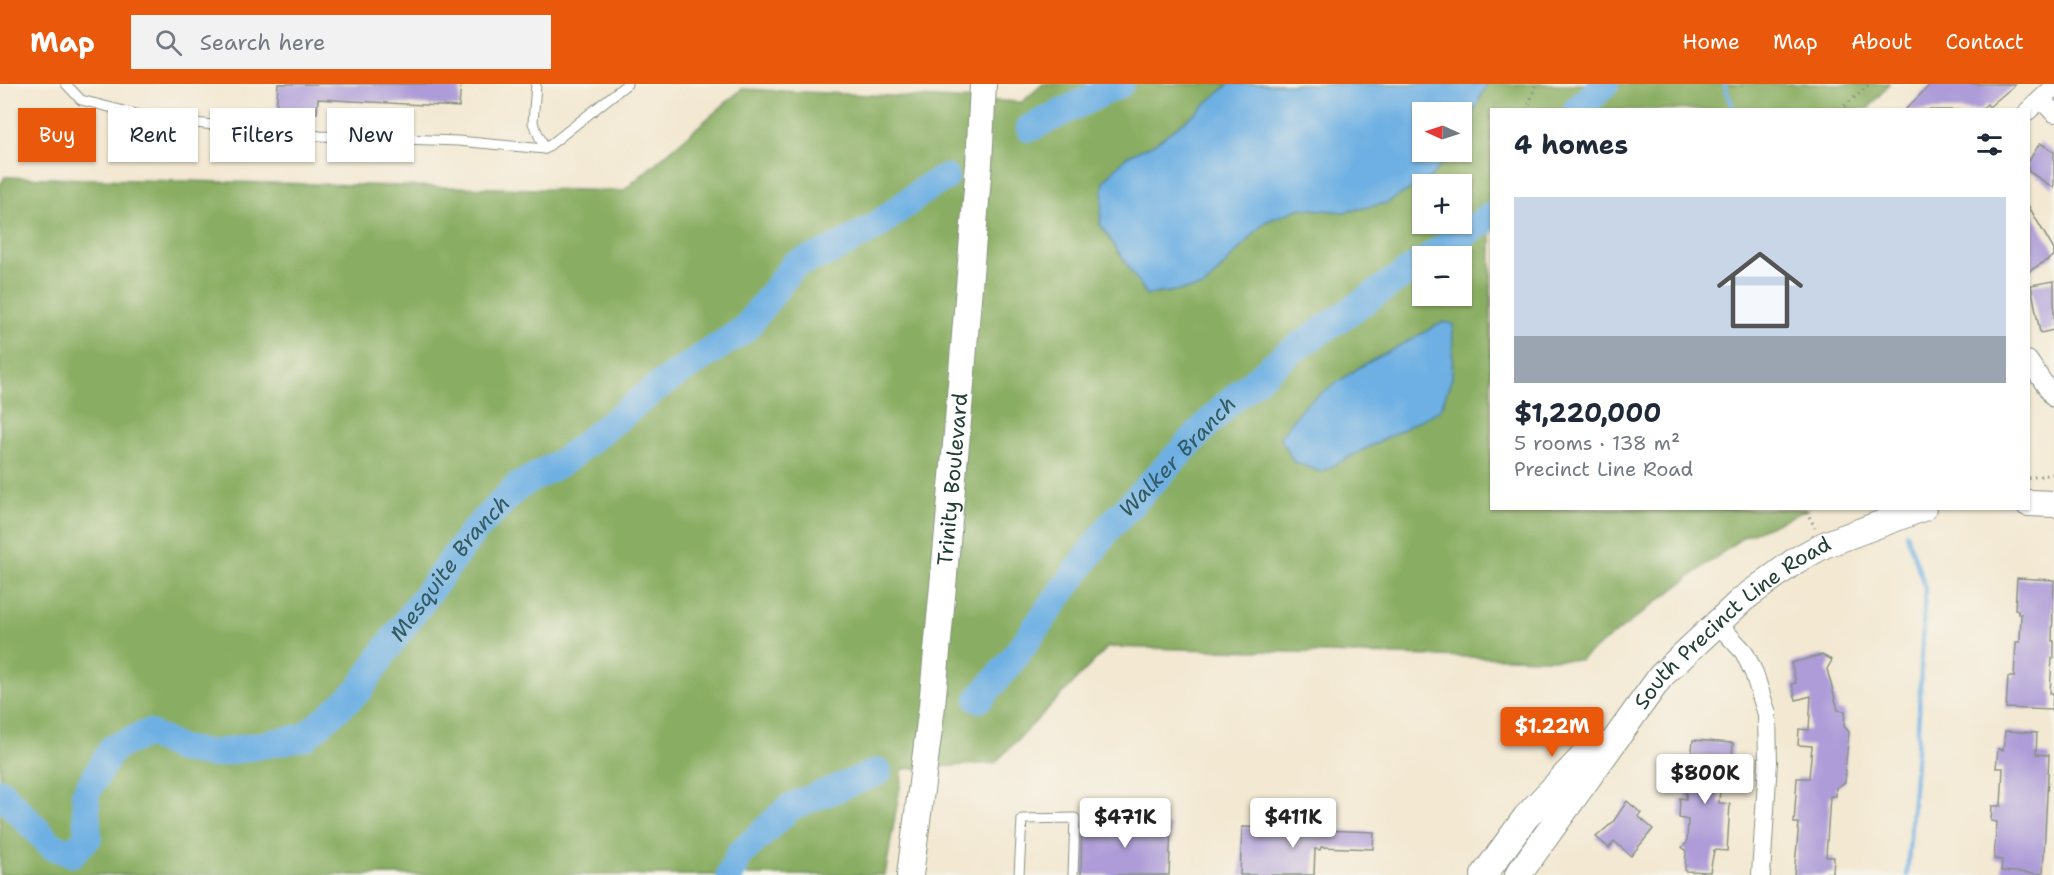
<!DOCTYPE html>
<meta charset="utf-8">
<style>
body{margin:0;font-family:"Shantell Sans",sans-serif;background:#f2f2f3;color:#1f2937;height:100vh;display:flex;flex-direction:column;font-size:22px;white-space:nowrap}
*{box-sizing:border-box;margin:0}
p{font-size:20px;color:#747a83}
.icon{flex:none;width:33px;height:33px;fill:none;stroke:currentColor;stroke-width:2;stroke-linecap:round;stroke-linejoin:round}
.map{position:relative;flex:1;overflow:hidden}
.side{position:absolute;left:1490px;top:24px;width:540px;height:402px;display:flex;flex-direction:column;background:#fff;border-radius:0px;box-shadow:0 2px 4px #0004}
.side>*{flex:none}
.banner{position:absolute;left:18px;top:24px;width:570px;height:54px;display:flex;gap:12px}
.needle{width:39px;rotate:273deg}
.buttons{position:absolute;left:1412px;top:18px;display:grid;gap:12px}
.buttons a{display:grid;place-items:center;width:60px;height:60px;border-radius:0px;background:#fff;box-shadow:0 2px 4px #0004;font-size:30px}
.price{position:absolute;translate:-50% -51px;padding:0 14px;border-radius:6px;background:#fff;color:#222;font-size:20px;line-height:39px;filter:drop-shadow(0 2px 3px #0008)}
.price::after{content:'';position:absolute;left:50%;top:36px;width:18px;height:14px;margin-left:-9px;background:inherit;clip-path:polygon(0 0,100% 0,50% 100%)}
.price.on{background:#ea580c;color:#fff}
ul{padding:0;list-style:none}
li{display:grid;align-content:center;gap:12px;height:318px;padding:0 24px}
li span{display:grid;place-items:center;height:186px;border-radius:0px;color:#555}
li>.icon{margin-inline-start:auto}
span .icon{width:108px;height:108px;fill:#fffc;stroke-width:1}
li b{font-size:26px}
h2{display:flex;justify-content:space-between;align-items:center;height:72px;padding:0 24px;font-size:26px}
.tag{padding:0 21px;border-radius:0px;background:#fff;box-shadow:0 2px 4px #0004;font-size:21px;line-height:54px}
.tag.on{background:#ea580c;color:#fff}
header{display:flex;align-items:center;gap:36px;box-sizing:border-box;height:84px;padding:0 30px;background:#ea580c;color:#fff}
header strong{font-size:28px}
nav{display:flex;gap:33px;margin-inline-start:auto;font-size:21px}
.search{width:420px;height:54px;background:#f2f2f3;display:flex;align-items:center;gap:15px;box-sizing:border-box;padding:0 21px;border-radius:0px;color:#747a83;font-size:22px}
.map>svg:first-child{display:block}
.forest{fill:#89ad62;stroke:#54754b;stroke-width:1.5;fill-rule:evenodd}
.water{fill:#6eb0e3;stroke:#46768c;stroke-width:1.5}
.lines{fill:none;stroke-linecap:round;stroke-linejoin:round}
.stream{stroke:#6eb0e3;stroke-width:4.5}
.river{stroke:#6eb0e3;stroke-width:28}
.building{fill:#ad9cd8}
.lane-casing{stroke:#899283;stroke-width:11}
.street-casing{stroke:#899283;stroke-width:20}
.secondary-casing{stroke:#899283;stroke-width:28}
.path{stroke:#899283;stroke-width:3;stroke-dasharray:1.5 4.5;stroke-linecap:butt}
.lane{stroke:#fff;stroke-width:9}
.street{stroke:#fff;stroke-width:18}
.secondary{stroke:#fff;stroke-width:26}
.labels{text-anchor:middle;stroke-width:4.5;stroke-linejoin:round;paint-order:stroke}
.street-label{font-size:21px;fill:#1f3d34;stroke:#f7f3e8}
.water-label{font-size:22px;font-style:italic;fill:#335a60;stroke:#f7f3e8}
</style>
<header>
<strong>Map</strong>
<div class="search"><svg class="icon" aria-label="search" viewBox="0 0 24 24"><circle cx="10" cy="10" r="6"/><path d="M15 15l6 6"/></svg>Search here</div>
<nav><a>Home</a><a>Map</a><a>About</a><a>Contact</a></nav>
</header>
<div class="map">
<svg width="2054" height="791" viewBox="0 0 2054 791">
<rect width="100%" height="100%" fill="#f7f3e8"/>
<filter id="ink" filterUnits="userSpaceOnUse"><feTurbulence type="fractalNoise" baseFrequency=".0167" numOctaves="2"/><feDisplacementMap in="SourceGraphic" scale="12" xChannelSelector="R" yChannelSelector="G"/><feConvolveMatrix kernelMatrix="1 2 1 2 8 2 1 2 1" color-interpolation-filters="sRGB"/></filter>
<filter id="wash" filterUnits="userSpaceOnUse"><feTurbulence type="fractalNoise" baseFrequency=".008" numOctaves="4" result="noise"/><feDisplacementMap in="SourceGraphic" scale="24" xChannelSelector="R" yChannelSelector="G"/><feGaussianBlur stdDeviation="1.35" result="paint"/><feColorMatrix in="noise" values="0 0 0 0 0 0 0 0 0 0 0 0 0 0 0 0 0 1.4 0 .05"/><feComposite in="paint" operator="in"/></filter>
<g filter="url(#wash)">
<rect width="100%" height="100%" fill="#f3e8d2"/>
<path class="forest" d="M1043 0H1889L1868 25 1491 26V424L1809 425 1743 453 1580 576 1108 563 995 679 903 685 885 791H0V101L5 93 623 107 742 5 1022 18ZM1422 28H1461V68H1422ZM1422 100H1461V140H1422ZM1422 172H1461V212H1422Z"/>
<g class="water">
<polygon points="1229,0 1487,0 1461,54 1461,28 1422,28 1422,68 1451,68 1431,93 1387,119 1344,128 1301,124 1265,138 1204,203 1147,211 1100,140 1104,97 1127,72 1154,60 1194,30"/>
<polygon points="1443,238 1453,240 1452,294 1440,326 1321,388 1294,378 1280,353 1304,321 1360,283"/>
</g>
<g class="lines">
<g class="stream">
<polyline points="1724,0 1734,26"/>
<polyline points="1906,449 1925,503 1917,666 1907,791"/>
</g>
<g class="river">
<polyline points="1577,26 1605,0"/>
<polyline points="1030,44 1120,0"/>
<polyline points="1431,172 1491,132"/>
<path id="s1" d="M979 615 1007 583 1110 442 1227 320 1283 273 1422 178"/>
<path id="s2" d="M0 708 52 762 72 769 88 753 85 710 113 664 148 649 181 665 212 670 305 653 359 606 385 567 472 449 517 403 565 376 657 303 745 245 794 181 831 167 875 143 928 103 945 94"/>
<polyline points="730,791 739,771 790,723 878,688"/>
</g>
</g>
<g id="blocks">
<g class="building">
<polygon points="278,0 461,0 459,23 318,15 317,29 276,27"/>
<polygon points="1931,0 2016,0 1989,23 1987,20 1980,26 1905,26"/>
<polygon points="2040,59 2054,68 2054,104 2028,87 2028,78"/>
<polygon points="2028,121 2054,166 2054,172 2028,188"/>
<polygon points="2054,197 2054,246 2040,249 2031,201"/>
<polygon points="2017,494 2054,496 2052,557 2054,557 2054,574 2052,574 2050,609 2053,609 2052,626 2006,624 2008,593 2014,593 2016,558 2020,558 2021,530 2018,530 2018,526 2015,525"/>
<polygon points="1822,571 1832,576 1827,585 1838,626 1845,627 1844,642 1849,648 1845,686 1846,686 1845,698 1836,704 1836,712 1830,712 1826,773 1834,773 1833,789 1826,789 1826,791 1794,791 1799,739 1794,739 1797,694 1809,694 1812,662 1798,661 1799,645 1809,646 1811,612 1796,616 1792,600 1796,599 1791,579"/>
<polygon points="2005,647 2037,649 2036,670 2049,671 2043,790 2001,787 2002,776 1994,775 1997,738 1991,737 1992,722 2001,722 2003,684 1996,684 1998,665 2003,666"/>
<polygon points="1693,656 1733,659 1732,676 1725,676 1724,690 1721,690 1719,719 1730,720 1727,767 1714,766 1710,788 1685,787 1686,767 1682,763 1687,759 1688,736 1679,734 1680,714 1686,715 1688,676 1691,677"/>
<polygon points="1627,717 1641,729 1638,732 1653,745 1631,772 1614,757 1609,764 1596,753 1613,738"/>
<polygon points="1082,738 1171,741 1169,791 1081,791"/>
<polygon points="1242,743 1374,748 1373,765 1321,763 1320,766 1315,765 1314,791 1240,791"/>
</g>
</g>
</g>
<g filter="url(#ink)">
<use href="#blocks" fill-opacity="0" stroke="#899283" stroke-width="1.5"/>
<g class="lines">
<g class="lane-casing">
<g id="lane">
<polyline points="66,0 81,16 156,35 320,52 458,57 545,65"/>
<polyline points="536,0 533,39 545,65 627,0"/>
<polyline points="1019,791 1022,735 1075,734 1073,791"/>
</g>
</g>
<g class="street-casing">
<g id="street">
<polyline points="2041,15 2054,29"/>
<polyline points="2028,27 2054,3"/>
<polyline points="2028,276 2054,314"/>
<polyline points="1718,540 1744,568 1754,589 1767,630 1768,678 1761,791"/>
</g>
</g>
<g class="secondary-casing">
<g id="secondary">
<polyline points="2028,419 2054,420"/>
<path id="s3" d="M910 791 932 622 957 349 979 80 983 0"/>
<polyline points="1484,791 1526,733 1596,659"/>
<path id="s4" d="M1518 791 1661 592 1743 515 1795 477 1824 461 1923 424"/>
</g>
</g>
<g class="path">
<polyline points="1527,26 1536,0"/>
<polyline points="1840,26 1870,0"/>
<polyline points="2028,394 2054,390"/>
<polyline points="1801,424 1809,432 1815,444"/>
</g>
<use href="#lane" class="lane"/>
<use href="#street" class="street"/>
<use href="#secondary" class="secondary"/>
</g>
</g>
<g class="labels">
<g class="street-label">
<text dy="7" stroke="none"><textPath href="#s3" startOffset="398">Trinity Boulevard</textPath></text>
<text dy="7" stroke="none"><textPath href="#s4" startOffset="334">South Precinct Line Road</textPath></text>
</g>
<g class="water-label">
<text dy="8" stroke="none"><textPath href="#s1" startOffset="314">Walker Branch</textPath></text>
<text dy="8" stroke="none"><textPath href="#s2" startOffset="640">Mesquite Branch</textPath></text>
</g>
</g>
</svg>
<div class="buttons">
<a><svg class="needle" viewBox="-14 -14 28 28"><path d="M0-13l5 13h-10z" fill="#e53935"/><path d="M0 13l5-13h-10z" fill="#747a83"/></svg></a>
<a>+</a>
<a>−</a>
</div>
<b class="price on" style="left:1552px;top:674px">$1.22M</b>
<b class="price" style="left:1705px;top:721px">$800K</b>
<b class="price" style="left:1125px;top:765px">$471K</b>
<b class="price" style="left:1293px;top:765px">$411K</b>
<div class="banner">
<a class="tag on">Buy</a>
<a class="tag">Rent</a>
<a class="tag">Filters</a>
<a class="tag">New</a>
</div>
<section class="side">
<h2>4 homes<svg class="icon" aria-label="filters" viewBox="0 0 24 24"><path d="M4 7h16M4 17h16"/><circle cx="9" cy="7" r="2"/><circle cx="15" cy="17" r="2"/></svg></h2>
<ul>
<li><span style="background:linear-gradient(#c9d6e8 75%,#9aa5b1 0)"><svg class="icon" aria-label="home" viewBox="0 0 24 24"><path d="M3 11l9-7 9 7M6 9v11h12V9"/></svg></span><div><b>$1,220,000</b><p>5 rooms · 138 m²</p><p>Precinct Line Road</p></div></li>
</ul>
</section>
</div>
